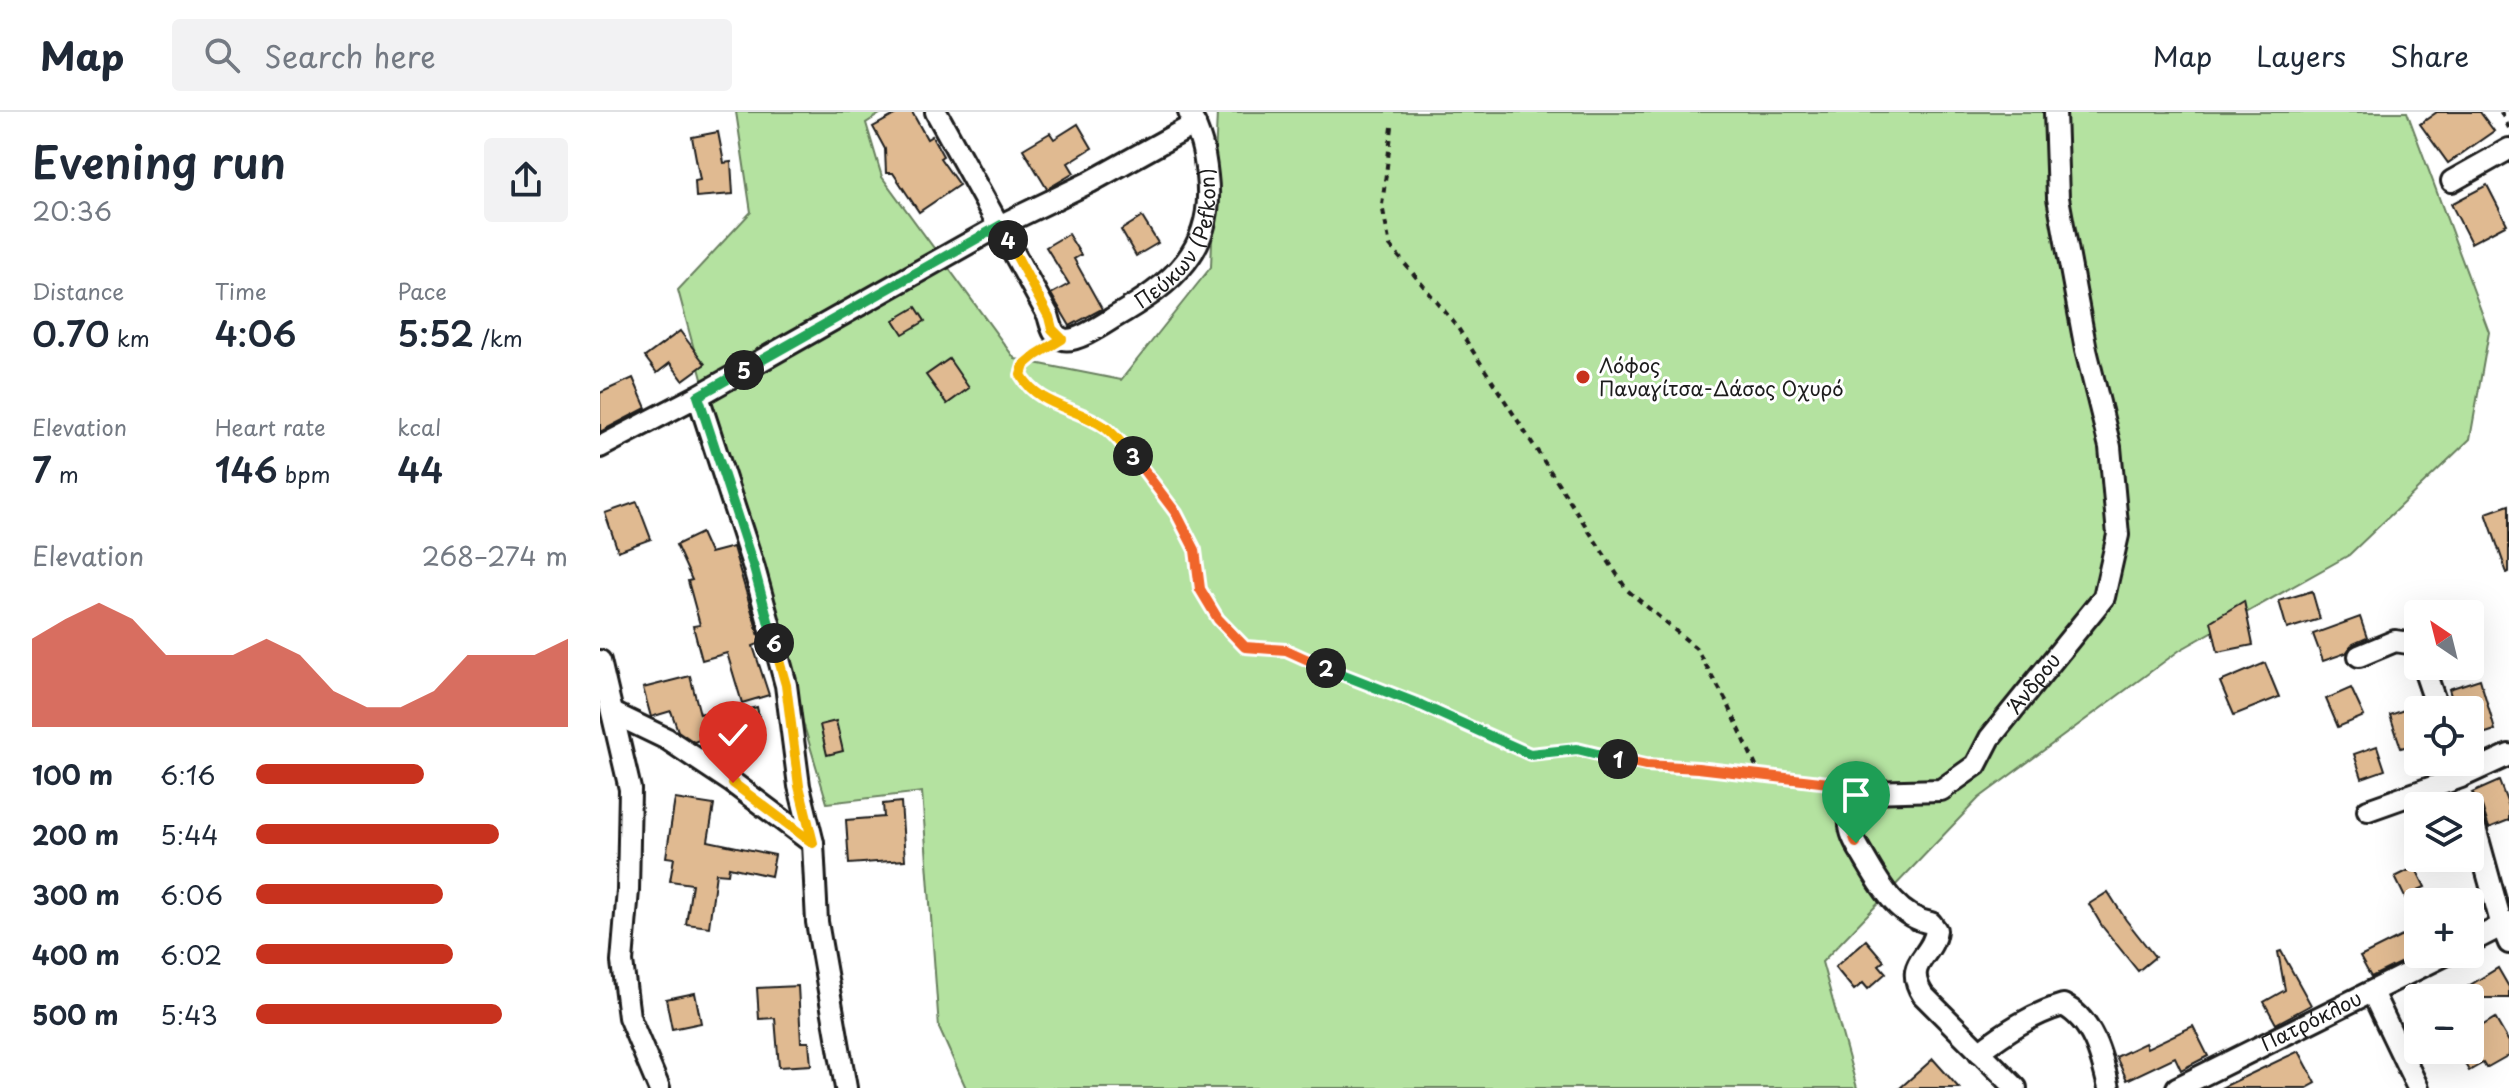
<!DOCTYPE html>
<html lang="en">
<head>
<meta charset="utf-8">
<style>
  body { margin:0; font-family:"Playpen Sans",sans-serif; background:#f2f2f3; color:#1f2937; height:100vh; display:flex; flex-direction:column; font-size:30px; white-space:nowrap }
  * { box-sizing:border-box; margin:0 }
  p { font-size:26px; color:#747a83 }
  .icon { flex:none; width:44px; height:44px; fill:none; stroke:currentColor; stroke-width:2; stroke-linecap:round; stroke-linejoin:round }
  .map { position:relative; flex:1; overflow:hidden }
  .details { display:flex; flex-direction:column; background:#fff; width:600px }
  .details>* { flex:none }
  .needle { width:52px; rotate:325deg }
  .controls { position:absolute; left:1804px; top:488px; display:grid; gap:16px }
  .controls a { display:grid; place-items:center; width:80px; height:80px; border-radius:8px; background:#fff; box-shadow:0 8px 32px #0002; font-size:40px }
  .pin { position:absolute; display:grid; place-items:center; width:68px; height:68px; color:#fff; margin:-82px -34px; border-radius:50% 50% 50% 0; rotate:-45deg; box-shadow:0 0 8px #0007 }
  .pin .icon { rotate:45deg }
  .km { position:absolute; width:40px; height:40px; margin:-20px; border-radius:50%; background:#222; color:#fff; font-size:22px; line-height:40px; text-align:center }
  .round { display:grid; place-items:center; flex:none; width:84px; height:84px; border-radius:8px; background:#f2f2f3 }
  .headline { display:flex; align-items:center; justify-content:space-between; height:136px; padding:0 32px }
  h1 { font-size:44px; font-weight:600; line-height:60px }
  .metrics { display:grid; grid-template-columns:repeat(3,1fr); gap:12px; height:136px; padding:8px 32px }
  .metrics div { display:grid; align-content:center }
  .metrics b { font-size:34px; font-weight:600 }
  .metrics small { font-size:22px; font-weight:400 }
  .metrics p { font-size:22px }
  .chart { height:224px; padding:16px 32px }
  .chart p { display:flex; justify-content:space-between }
  .chart svg { width:100%; height:144px; margin-top:8px; fill:#c8321e; opacity:.7 }
  ul { padding:0 32px; list-style:none; font-size:26px }
  li { display:grid; grid-template-columns:128px 96px 1fr; align-items:center; height:60px }
  li i { height:20px; border-radius:10px; background:#c8321e }
  header { display:flex; align-items:center; gap:48px; box-sizing:border-box; height:112px; padding:0 40px; background:#fff; border-bottom:2px solid #e0e1e3 }
  header strong { font-size:38px }
  nav { display:flex; gap:44px; margin-inline-start:auto; font-size:28px }
  .search { width:560px; height:72px; background:#f2f2f3; display:flex; align-items:center; gap:20px; box-sizing:border-box; padding:0 28px; border-radius:8px; color:#747a83; font-size:30px }
  main { display:flex; flex:1; min-height:0 }
  .map>svg:first-child { display:block }
  .green { fill:#b4e2a0; stroke:#687f5e; stroke-width:2 }
  .building { fill:#e0ba91; stroke:#1c1c1c; stroke-width:2 }
  .lines { fill:none; stroke-linecap:round; stroke-linejoin:round }
  .street-casing { stroke:#1c1c1c; stroke-width:26 }
  .path { stroke:#1c1c1c; stroke-width:4; stroke-dasharray:6 6; stroke-linecap:butt }
  .street { stroke:#fff; stroke-width:20 }
  .split-1-casing { stroke:#fff; stroke-width:16 }
  .split-2-casing { stroke:#fff; stroke-width:16 }
  .split-3-casing { stroke:#fff; stroke-width:16 }
  .split-4-casing { stroke:#fff; stroke-width:16 }
  .split-5-casing { stroke:#fff; stroke-width:16 }
  .split-6-casing { stroke:#fff; stroke-width:16 }
  .split-7-casing { stroke:#fff; stroke-width:16 }
  .split-1 { stroke:#f0652b; stroke-width:10 }
  .split-2 { stroke:#22a559; stroke-width:10 }
  .split-3 { stroke:#f0652b; stroke-width:10 }
  .split-4 { stroke:#f5b400; stroke-width:10 }
  .split-5 { stroke:#22a559; stroke-width:10 }
  .split-6 { stroke:#22a559; stroke-width:10 }
  .split-7 { stroke:#f5b400; stroke-width:10 }
  .poi-dot { fill:#c8321e; stroke:#fff; stroke-width:3 }
  .labels { text-anchor:middle; stroke-width:6; stroke-linejoin:round; paint-order:stroke }
  .street-label { font-size:20px; fill:#1c1c1c; stroke:#fff }
  .poi-label { font-size:20px; fill:#1c1c1c; stroke:#fff; text-anchor:start }
</style>
</head>
<body>
<header>
<strong>Map</strong>
<div class="search"><svg class="icon" aria-label="search" viewBox="0 0 24 24"><circle cx="10" cy="10" r="6"/><path d="M15 15l6 6"/></svg>Search here</div>
<nav><a>Map</a><a>Layers</a><a>Share</a></nav>
</header>
<main>
<section class="details">
<div class="headline"><div><h1>Evening run</h1><p>20:36</p></div><a class="round"><svg class="icon" aria-label="share" viewBox="0 0 24 24"><path d="M12 15V3M7 8l5-5 5 5M5 13v7h14v-7"/></svg></a></div>
<div class="metrics">
<div><p>Distance</p><b>0.70<small> km</small></b></div>
<div><p>Time</p><b>4:06</b></div>
<div><p>Pace</p><b>5:52<small> /km</small></b></div>
</div>
<div class="metrics">
<div><p>Elevation</p><b>7<small> m</small></b></div>
<div><p>Heart rate</p><b>146<small> bpm</small></b></div>
<div><p>kcal</p><b>44</b></div>
</div>
<div class="chart"><p><span>Elevation</span>268–274 m</p>
<svg viewBox="0 0 160 44" preserveAspectRatio="none"><path d="M0 44V17L10 11L20 6L30 11L40 22L50 22L60 22L70 17L80 22L90 33L100 38L110 38L120 33L130 22L140 22L150 22L160 17V44z"/></svg>
</div>
<ul>
<li><b>100 m</b>6:16<i style="width:54%"></i></li>
<li><b>200 m</b>5:44<i style="width:78%"></i></li>
<li><b>300 m</b>6:06<i style="width:60%"></i></li>
<li><b>400 m</b>6:02<i style="width:63%"></i></li>
<li><b>500 m</b>5:43<i style="width:79%"></i></li>
</ul>
</section>
<div class="map">
<svg width="1909" height="976" viewBox="0 0 1909 976">
  <rect width="100%" height="100%" fill="#fff"/>
  <filter id="ink" filterUnits="userSpaceOnUse"><feTurbulence type="fractalNoise" baseFrequency=".0125" numOctaves="2"/><feDisplacementMap in="SourceGraphic" scale="16" xChannelSelector="R" yChannelSelector="G"/><feConvolveMatrix kernelMatrix="1 2 1 2 8 2 1 2 1" color-interpolation-filters="sRGB"/></filter>
  <g filter="url(#ink)">
    <polygon class="green" points="136,0 283,0 266,11 282,65 415,247 521,268 611,155 617,0 1807,0 1889,220 1870,327 1749,443 1580,538 1379,686 1222,850 1257,976 366,976 339,916 322,680 227,691 112,304 78,178 151,100"/>
    <g class="building">
      <polygon points="300,0 312,0 327,27 332,24 343,44 340,46 359,73 319,100 293,61 286,61 285,37 273,15"/>
      <polygon points="1837,0 1880,0 1894,19 1848,51 1820,12"/>
      <polygon points="478,12 492,36 468,51 474,61 447,77 423,37 450,21 454,27"/>
      <polygon points="118,20 124,51 131,50 133,82 96,85 95,69 100,68 92,25"/>
      <polygon points="1887,73 1907,112 1871,131 1851,92"/>
      <polygon points="542,105 558,131 536,144 521,118"/>
      <polygon points="468,122 481,143 474,147 502,197 470,214 451,182 469,172 446,135"/>
      <polygon points="316,195 325,209 303,222 294,208"/>
      <polygon points="80,219 105,252 83,268 70,251 57,261 45,245"/>
      <polygon points="349,247 369,276 347,292 326,263"/>
      <polygon points="33,266 46,296 0,320 0,281"/>
      <polygon points="37,390 51,427 18,439 5,401"/>
      <polygon points="1909,393 1909,460 1907,461 1886,401"/>
      <polygon points="101,421 110,441 133,435 161,531 153,534 169,583 142,591 127,541 102,548 93,514 100,513 88,469 92,468 76,433"/>
      <polygon points="1712,479 1720,507 1687,517 1679,489"/>
      <polygon points="1644,489 1653,533 1618,540 1611,509"/>
      <polygon points="1760,505 1767,526 1753,532 1746,541 1723,549 1713,522"/>
      <polygon points="1665,551 1679,585 1634,603 1620,570"/>
      <polygon points="90,564 100,602 103,601 106,608 157,595 164,627 122,637 118,621 94,630 78,619 71,599 51,605 43,576"/>
      <polygon points="1880,567 1895,618 1870,626 1870,598 1855,598 1849,577"/>
      <polygon points="1751,576 1764,604 1738,615 1726,587"/>
      <polygon points="1818,593 1818,631 1801,636 1790,603"/>
      <polygon points="236,609 243,639 227,643 220,613"/>
      <polygon points="1777,634 1785,658 1762,666 1754,642"/>
      <polygon points="1899,669 1909,695 1909,708 1889,716 1882,694 1872,681"/>
      <polygon points="75,687 114,693 108,729 175,743 171,764 129,755 128,762 116,761 109,815 86,812 92,772 70,769 74,746 66,745"/>
      <polygon points="301,690 305,748 249,752 246,708 284,705 283,692"/>
      <polygon points="1815,755 1825,775 1818,778 1818,812 1795,765"/>
      <polygon points="1508,780 1526,808 1555,845 1538,859 1502,814 1489,792"/>
      <polygon points="1818,816 1818,836 1804,841 1808,847 1771,865 1760,845"/>
      <polygon points="1266,828 1284,849 1279,853 1286,861 1268,877 1263,871 1254,878 1235,855"/>
      <polygon points="1681,839 1711,893 1676,912 1664,890 1685,878 1678,840"/>
      <polygon points="1898,856 1909,875 1909,886 1849,886"/>
      <polygon points="198,874 201,930 209,930 211,953 179,955 175,906 159,907 157,876"/>
      <polygon points="95,881 101,911 72,917 66,887"/>
      <polygon points="1895,906 1909,930 1909,943 1886,956 1883,951 1869,959 1857,938 1870,938 1870,921"/>
      <polygon points="1593,914 1608,944 1581,958 1575,945 1527,968 1516,945 1545,931 1547,936"/>
      <polygon points="1699,939 1716,971 1707,976 1621,976"/>
      <polygon points="1333,947 1359,976 1300,976"/>
    </g>
    <g class="lines">
      <g class="street-casing">
        <g id="street">
          <path id="s1" d="M336,0L448,203C451,212 452,224 463,227C475,231 502,213 513,206C572,172 616,138 607,64C604,36 601,26 589,0"/>
          <polyline points="1852,69 1909,37"/>
          <polyline points="98,284 154,456 186,573 199,674 213,731 217,810 246,976"/>
          <polyline points="0,335 98,284 401,113 490,70 595,12"/>
          <polyline points="1759,544 1795,529 1815,532 1818,540"/>
          <polyline points="0,549 30,677 28,778 22,850 29,905 59,976"/>
          <polyline points="1823,554 1838,598"/>
          <polyline points="13,601 67,627 133,671 213,731"/>
          <polyline points="1768,698 1861,665 1909,643"/>
          <polyline points="1870,698 1902,814 1909,831"/>
          <polyline points="1870,830 1909,810"/>
          <polyline points="1772,880 1818,976"/>
          <path d="M1379,940C1405,920 1432,902 1463,893C1493,908 1502,945 1509,976"/>
          <path id="s2" d="M1416,976L1323,883C1302,850 1333,846 1336,818L1331,811C1297,805 1281,774 1265,747C1258,735 1248,721 1250,706C1252,695 1261,688 1268,680L1341,678L1376,653L1390,626L1504,485L1518,423L1510,335L1486,238L1458,86L1455,0"/>
          <path id="s3" d="M1577,976L1847,842"/>
        </g>
      </g>
      <g class="path">
        <polyline points="1901,0 1909,16"/>
        <polyline points="792,15 782,93 790,134 856,213 1027,478 1096,536 1128,592 1159,661"/>
        <polyline points="446,237 424,253 421,263 428,274 447,288 505,316 541,351 576,401 595,438 600,477 618,507 645,535 686,538 754,569 821,593 930,642 977,637 1046,653 1098,656 1238,672 1245,677"/>
      </g>
      <use href="#street" class="street"/>
    </g>
  </g>
  <g class="lines" filter="url(#ink)">
    <g class="split-1-casing">
      <path id="split-1" d="M1018,647L1046,653L1098,656L1238,672L1247,678L1268,680C1251,699 1246,705 1256,731"/>
    </g>
    <g class="split-2-casing">
      <polyline id="split-2" points="726,556 821,593 930,642 977,637 1018,647"/>
    </g>
    <g class="split-3-casing">
      <polyline id="split-3" points="533,344 576,401 595,438 600,477 618,507 645,535 686,538 726,556"/>
    </g>
    <g class="split-4-casing">
      <path id="split-4" d="M408,128L449,205L452,217L462,227L436,243L424,253L421,263C439,295 478,295 506,316C516,324 524,335 533,344"/>
    </g>
    <g class="split-5-casing">
      <polyline id="split-5" points="144,258 401,113 408,128"/>
    </g>
    <g class="split-6-casing">
      <polyline id="split-6" points="144,258 98,284 154,456 174,531"/>
    </g>
    <g class="split-7-casing">
      <polyline id="split-7" points="133,671 213,731 199,674 186,573 174,531"/>
    </g>
    <use href="#split-1" class="split-1"/>
    <use href="#split-2" class="split-2"/>
    <use href="#split-3" class="split-3"/>
    <use href="#split-4" class="split-4"/>
    <use href="#split-5" class="split-5"/>
    <use href="#split-6" class="split-6"/>
    <use href="#split-7" class="split-7"/>
  </g>
  <circle class="poi-dot" cx="983" cy="265" r="8"/>
  <g class="labels">
    <g class="street-label">
      <text dy="7" stroke="none"><textPath href="#s1" startOffset="426">Πεύκων (Pefkon)</textPath></text>
      <text dy="7" stroke="none"><textPath href="#s2" startOffset="600">Άνδρου</textPath></text>
      <text dy="7" stroke="none"><textPath href="#s3" startOffset="150">Πατρόκλου</textPath></text>
    </g>
    <g class="poi-label">
      <text x="999" y="261">Λόφος<tspan x="999" dy="23">Παναγίτσα-Δάσος Οχυρό</tspan></text>
    </g>
  </g>
</svg>
<div class="controls">
<a><svg class="needle" viewBox="-14 -14 28 28"><path d="M0-13l5 13h-10z" fill="#e53935"/><path d="M0 13l5-13h-10z" fill="#747a83"/></svg></a>
<a><svg class="icon" aria-label="locate" viewBox="0 0 24 24"><circle cx="12" cy="12" r="6"/><path d="M12 2v4M12 18v4M2 12h4M18 12h4"/></svg></a>
<a><svg class="icon" aria-label="layers" viewBox="0 0 24 24"><path d="M12 4l9 5-9 5-9-5zM3 14l9 5 9-5"/></svg></a>
<a>+</a>
<a>−</a>
</div>
<div class="pin" style="left:1256px;top:731px;background:#1e9e55"><svg class="icon" aria-label="arrive" viewBox="0 0 24 24"><path d="M6 21V4h12l-3 4 3 4H6"/></svg></div>
<div class="pin" style="left:133px;top:671px;background:#d93025"><svg class="icon" aria-label="check" viewBox="0 0 24 24"><path d="M5 12l5 5 9-10"/></svg></div>
<b class="km" style="left:1018px;top:647px">1</b>
<b class="km" style="left:726px;top:556px">2</b>
<b class="km" style="left:533px;top:344px">3</b>
<b class="km" style="left:408px;top:128px">4</b>
<b class="km" style="left:144px;top:258px">5</b>
<b class="km" style="left:174px;top:531px">6</b>
</div>
</main>
</body>
</html>
